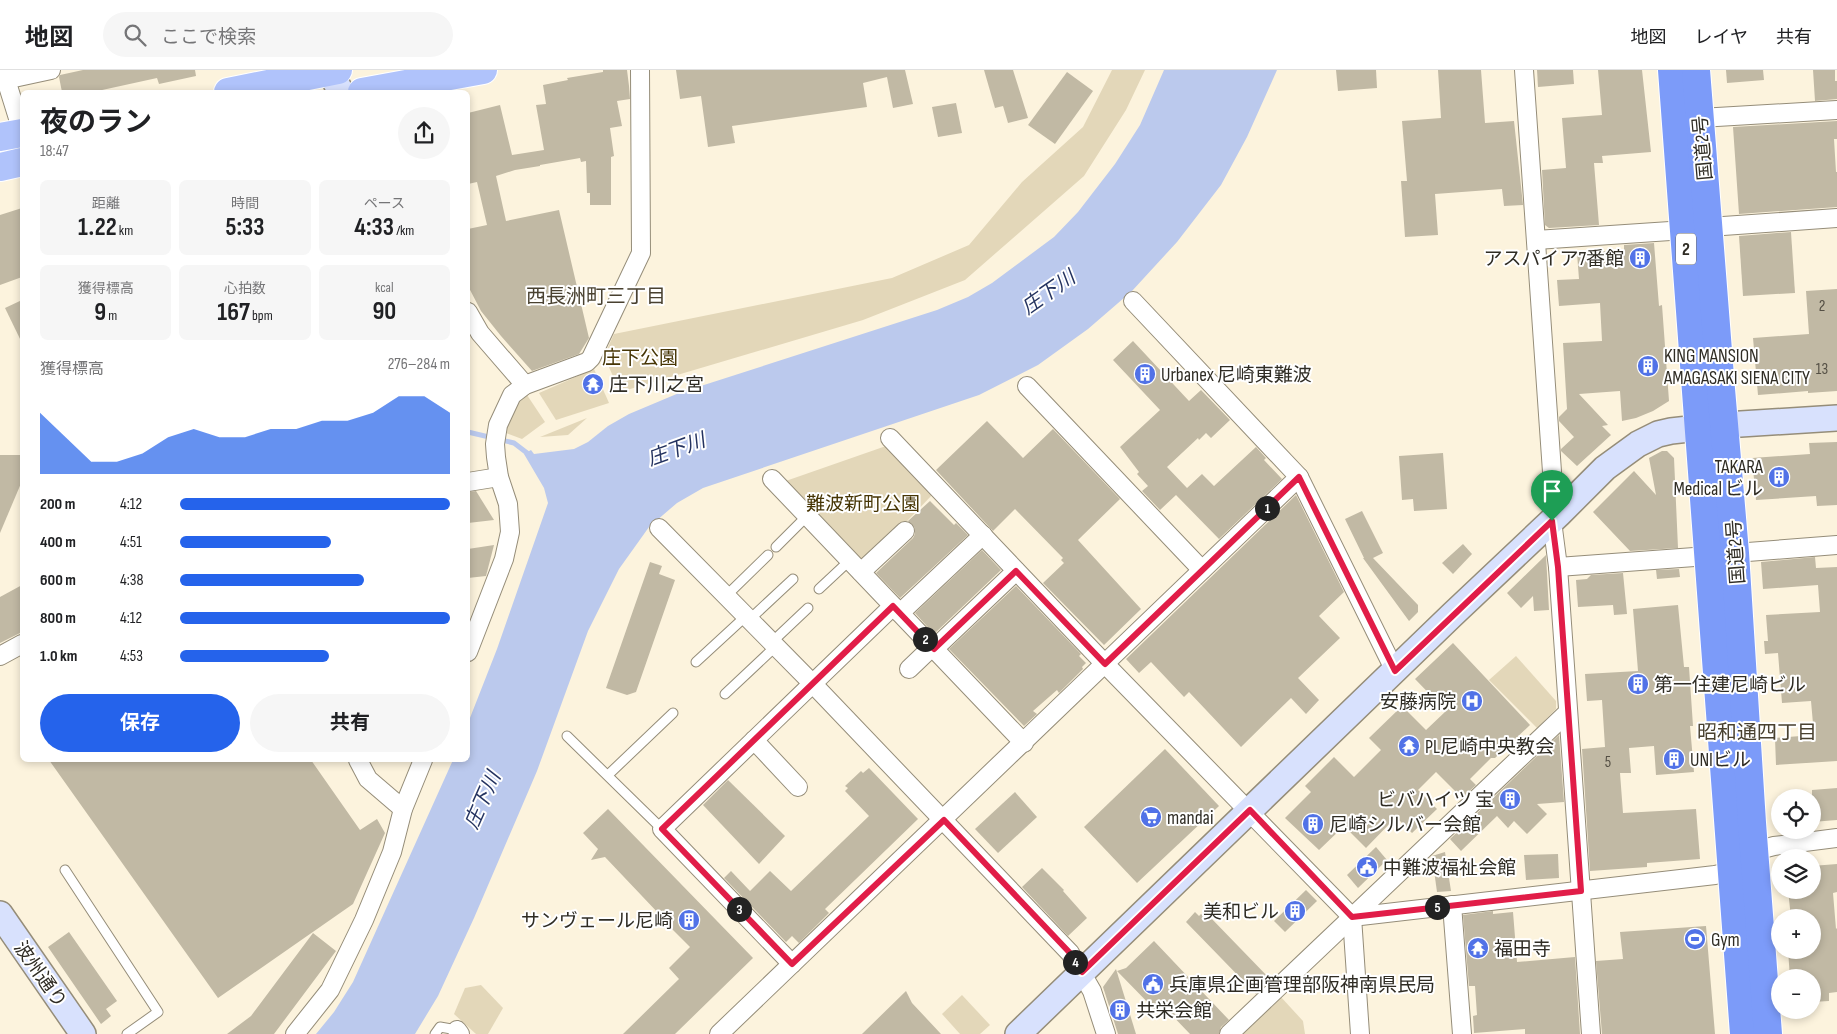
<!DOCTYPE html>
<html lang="ja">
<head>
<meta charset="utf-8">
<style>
  body { margin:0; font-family:"Sofia Sans Condensed","Noto Sans JP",sans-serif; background:#f6f6f6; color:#202124; height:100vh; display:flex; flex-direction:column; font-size:19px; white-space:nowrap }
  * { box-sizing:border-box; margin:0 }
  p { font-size:16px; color:#757577 }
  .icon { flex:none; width:28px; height:28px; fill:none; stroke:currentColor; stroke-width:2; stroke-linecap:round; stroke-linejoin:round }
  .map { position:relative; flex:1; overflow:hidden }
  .sheet { position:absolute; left:20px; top:20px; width:450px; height:672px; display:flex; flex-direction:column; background:#fff; border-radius:8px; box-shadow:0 2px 8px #0003 }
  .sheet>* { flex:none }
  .tools { position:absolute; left:1771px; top:719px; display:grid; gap:10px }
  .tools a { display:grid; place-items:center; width:50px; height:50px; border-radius:50%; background:#fff; box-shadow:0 2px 8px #0003; font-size:25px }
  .pin { position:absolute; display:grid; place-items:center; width:42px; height:42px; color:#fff; margin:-51px -21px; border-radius:50% 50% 50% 0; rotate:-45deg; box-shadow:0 0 5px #0007 }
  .pin .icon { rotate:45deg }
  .km { position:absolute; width:25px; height:25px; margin:-12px; border-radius:50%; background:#222; color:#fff; font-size:14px; line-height:25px; text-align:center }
  .round { display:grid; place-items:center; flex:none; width:52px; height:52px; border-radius:26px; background:#f6f6f6 }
  .headline { display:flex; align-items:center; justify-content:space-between; height:85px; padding:0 20px }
  h1 { font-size:28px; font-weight:700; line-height:38px }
  .stats { display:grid; grid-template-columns:repeat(3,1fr); gap:8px; height:85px; padding:5px 20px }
  .stats div { display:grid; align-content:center; border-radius:8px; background:#f6f6f6; text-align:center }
  .stats b { font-size:25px; font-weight:700 }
  .stats small { font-size:14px; font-weight:400 }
  .stats p { font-size:14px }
  .chart { height:140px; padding:10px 20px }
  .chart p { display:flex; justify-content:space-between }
  .chart svg { width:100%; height:90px; margin-top:5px; fill:#2563eb; opacity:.7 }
  .action { display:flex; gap:10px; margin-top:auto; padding:10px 20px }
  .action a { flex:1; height:58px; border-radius:30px; background:#2563eb; color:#fff; font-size:20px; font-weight:700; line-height:58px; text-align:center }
  .action a+a { background:#f6f6f6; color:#202124 }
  ul { padding:0 20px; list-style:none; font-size:16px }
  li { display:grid; grid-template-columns:80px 60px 1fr; align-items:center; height:38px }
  li i { height:12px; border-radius:6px; background:#2563eb }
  header { display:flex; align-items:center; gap:30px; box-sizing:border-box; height:70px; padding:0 25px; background:#fff; border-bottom:1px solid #e0e0e0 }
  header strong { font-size:24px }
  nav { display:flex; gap:28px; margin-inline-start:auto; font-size:18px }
  .search { width:350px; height:45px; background:#f6f6f6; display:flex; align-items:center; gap:12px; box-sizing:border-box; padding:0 18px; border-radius:28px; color:#757577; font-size:19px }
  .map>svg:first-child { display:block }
  .green { fill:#e3d7b9 }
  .water { fill:#bbc9ed }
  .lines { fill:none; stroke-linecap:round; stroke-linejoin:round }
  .stream { stroke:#bbc9ed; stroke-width:5 }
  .building { fill:#c1b9a4 }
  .lane-casing { stroke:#958d79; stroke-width:11 }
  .street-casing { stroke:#958d79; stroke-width:20 }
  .secondary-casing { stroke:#958d79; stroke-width:28 }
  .primary-casing { stroke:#fff; stroke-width:30 }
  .highway-casing { stroke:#fff; stroke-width:30 }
  .lane { stroke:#fff; stroke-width:9 }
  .street { stroke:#fff; stroke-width:18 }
  .secondary { stroke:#d8e1fd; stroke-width:25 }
  .primary { stroke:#b0c3fb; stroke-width:28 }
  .highway { stroke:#7c9bf9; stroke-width:28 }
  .route-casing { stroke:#fff; stroke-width:10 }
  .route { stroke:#e11d48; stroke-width:6 }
  .labels { text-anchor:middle; stroke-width:4; stroke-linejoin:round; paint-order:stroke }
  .number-label { font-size:16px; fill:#544f44 }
  .shield { fill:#fff; stroke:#6d6b66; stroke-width:1 }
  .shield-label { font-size:18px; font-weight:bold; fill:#2f2c24 }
  .street-label { font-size:19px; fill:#2f2c24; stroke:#fff }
  .poi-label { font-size:19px; fill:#2f2c24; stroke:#fff; text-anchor:start }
  .park-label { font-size:19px; fill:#463504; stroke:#fff }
  .water-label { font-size:20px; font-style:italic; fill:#243360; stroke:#fff }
  .neighbourhood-label { font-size:20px; fill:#494130; stroke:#fff }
</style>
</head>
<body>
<header>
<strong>地図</strong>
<div class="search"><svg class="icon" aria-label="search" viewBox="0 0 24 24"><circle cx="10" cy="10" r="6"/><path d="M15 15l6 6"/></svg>ここで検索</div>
<nav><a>地図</a><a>レイヤ</a><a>共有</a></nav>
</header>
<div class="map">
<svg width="1837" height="964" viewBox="0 0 1837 964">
  <rect width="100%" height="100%" fill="#fcf3dd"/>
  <g class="green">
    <polygon points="1112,0 1145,0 1126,40 1084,106 965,210 863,250 620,322 604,286 614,264 892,208 969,175 1022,112 1083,57"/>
    <polygon points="594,299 609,333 556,350 539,323"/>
    <polygon points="527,325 545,352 522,369 506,363 511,340"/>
    <polygon points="587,348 568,365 540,367"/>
    <polygon points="886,376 933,424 863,497 780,413"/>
    <polygon points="1516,586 1556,631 1556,639 1537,658 1489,610"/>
    <polygon points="481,915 503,938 488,964 476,964 454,944 465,918"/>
    <polygon points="962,925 990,955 980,964 960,964 942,944"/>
    <polygon points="1280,926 1303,951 1305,964 1241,964"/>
  </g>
  <polygon class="water" points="1164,0 1277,0 1247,67 1221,115 1177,172 1132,221 1088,259 1038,295 979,325 703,418 677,433 649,457 619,499 588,561 537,701 474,848 438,926 415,964 316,964 334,942 353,912 453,690 468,690 468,653 497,579 548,433 544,418 524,384 531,380 534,384 574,379 588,372 608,356 629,344 679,323 937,240 968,227 992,213 1054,167 1078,142 1115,94 1140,55"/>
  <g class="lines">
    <polyline class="stream" points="468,362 514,373 531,386"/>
  </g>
  <g class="building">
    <polygon points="83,0 195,0 196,6 159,14 157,8 93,22 62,22 59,7 60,5"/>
    <polygon points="603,0 627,0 629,16 630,29 617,31 622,56 610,58 614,86 611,87 611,135 590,135 590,123 587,123 586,91 581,92 580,88 540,95 540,96 515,100 496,106 506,151 559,140 589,268 579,284 532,301 501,266 481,241 468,216 468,159 487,155 477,112 468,114 468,43 500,35 512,85 544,80 536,35 546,34 543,15 568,10 567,8 603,2"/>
    <polygon points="676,0 905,0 913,34 893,38 887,7 863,13 867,37 732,56 735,73 708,77 701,26 680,29"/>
    <polygon points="984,0 1013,0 1028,48 1008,53 1003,36 995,38"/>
    <polygon points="1336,0 1376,0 1377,18 1338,21"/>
    <polygon points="1438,0 1481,0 1485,53 1514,51 1523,135 1504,136 1502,119 1435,124 1438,165 1405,167 1401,111 1407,111 1402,51 1441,48"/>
    <polygon points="1537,0 1573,0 1574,14 1538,17"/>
    <polygon points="1598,0 1642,0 1651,82 1602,86 1603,93 1594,93 1599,155 1549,158 1545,155 1542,100 1566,98 1562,48 1602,45"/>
    <polygon points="1726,0 1763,0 1764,10 1727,13"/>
    <polygon points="1813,0 1835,0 1835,11 1837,11 1837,29 1815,31"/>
    <polygon points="1067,2 1093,21 1055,74 1028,55"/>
    <polygon points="956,33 962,63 938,67 932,37"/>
    <polygon points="1837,51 1837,69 1834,69 1836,102 1837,102 1837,137 1739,144 1733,57"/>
    <polygon points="22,138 22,207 0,215 0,145"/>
    <polygon points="1791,162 1795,223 1743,226 1739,166"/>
    <polygon points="1654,173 1659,236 1662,235 1669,331 1653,341 1636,348 1622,351 1620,321 1579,324 1608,355 1602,356 1611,365 1577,396 1561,381 1561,379 1574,367 1559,351 1559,347 1567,339 1563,273 1602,271 1600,233 1559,236 1557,210 1579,209 1577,183 1624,180 1624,175"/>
    <polygon points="1837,219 1837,321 1808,323 1808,321 1758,325 1753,268 1809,264 1806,221"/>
    <polygon points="22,230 22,273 5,238"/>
    <polygon points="1133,271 1189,331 1201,320 1230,350 1211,368 1206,363 1199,370 1198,368 1167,397 1187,418 1202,404 1214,416 1256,377 1266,388 1264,390 1282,409 1219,469 1176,425 1160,440 1142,421 1148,416 1137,404 1139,402 1120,377 1160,340 1113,290"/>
    <polygon points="987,351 1023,388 1053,359 1120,429 1078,470 1141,539 1104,575 1043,513 1064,493 1061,490 1063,488 1015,439 993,461 936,400"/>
    <polygon points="1837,372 1837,435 1817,436 1816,426 1756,430 1752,388 1810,384 1809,373"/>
    <polygon points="1662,381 1667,381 1674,388 1678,478 1630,481 1593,442 1634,401 1656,425 1649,388"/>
    <polygon points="1443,383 1447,439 1414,441 1413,429 1402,430 1399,386"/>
    <polygon points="0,385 22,385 22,411 0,463"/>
    <polygon points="476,421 494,450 468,453 468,422"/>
    <polygon points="1296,425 1344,522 1319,546 1340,568 1298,608 1319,630 1306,644 1291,628 1241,677 1189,622 1184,627 1151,592 1139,603 1126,589"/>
    <polygon points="930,431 954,455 956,453 968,465 900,528 876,503 913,468 915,464 915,458 908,451"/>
    <polygon points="1362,441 1383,483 1373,488 1418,535 1418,542 1409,551 1363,488 1364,488 1345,449"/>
    <polygon points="1463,474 1472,484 1453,504 1442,493"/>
    <polygon points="494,475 486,506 468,508 468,479"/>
    <polygon points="982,480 1001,500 934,564 915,543"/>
    <polygon points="1546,485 1549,540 1534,541 1533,526 1521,538 1507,523"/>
    <polygon points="1815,487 1816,498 1837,497 1837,691 1776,695 1775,668 1814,665 1811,631 1782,633 1778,583 1765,584 1764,571 1768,571 1766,545 1820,542 1818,515 1763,519 1761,492"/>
    <polygon points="650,492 662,496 659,504 675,510 636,622 627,625 606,618"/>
    <polygon points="1679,499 1680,507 1657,509 1656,500"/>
    <polygon points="1623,503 1627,544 1614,545 1613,535 1578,537 1576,510 1587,509 1591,505"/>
    <polygon points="22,515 22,562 0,573 0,527"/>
    <polygon points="1016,516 1081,584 1079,586 1086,593 1082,597 1083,599 1059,623 1057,620 1033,641 1037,644 1024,656 949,579"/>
    <polygon points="1678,535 1684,597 1689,597 1693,656 1690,656 1694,702 1656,705 1654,676 1629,678 1631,703 1620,703 1623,743 1696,739 1700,789 1647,793 1647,797 1590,801 1582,679 1605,677 1602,630 1587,631 1585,604 1638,601 1633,539"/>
    <polygon points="1453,573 1530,655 1495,688 1491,688 1470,709 1476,715 1462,728 1436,702 1418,720 1437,739 1412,763 1396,747 1366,778 1344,756 1319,780 1285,748 1311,722 1305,716 1334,687 1354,707 1381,680 1369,668 1402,636 1426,660 1446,641 1415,609"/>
    <polygon points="1559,665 1564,732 1537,734 1547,744 1527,764 1514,751 1508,758 1497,746 1461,781 1450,769"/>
    <polygon points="1165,679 1219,736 1137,813 1084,757"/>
    <polygon points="49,690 311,690 360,760 377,749 385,763 353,834 218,928"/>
    <polygon points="869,698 918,749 825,839 829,843 799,873 792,866 786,872 724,808 731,801 750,821 770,801 791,821 869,746 845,721 848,718 845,716 861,701 863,703"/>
    <polygon points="728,710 785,766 759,794 703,735"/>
    <polygon points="1837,718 1837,750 1812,752 1812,720"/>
    <polygon points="1015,722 1037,747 998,783 975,759"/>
    <polygon points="608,739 753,888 675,964 623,964 679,909 669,898 690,877 671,858 659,857 660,845 605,787 591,790 598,779 583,763"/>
    <polygon points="1376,777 1387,790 1358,818 1347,805"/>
    <polygon points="1445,782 1451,821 1437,822 1432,786"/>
    <polygon points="1558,784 1559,808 1526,810 1524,785"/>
    <polygon points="1837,794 1837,822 1833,823 1836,859 1837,858 1837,922 1829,923 1829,931 1812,932 1812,908 1790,908 1788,880 1812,880 1812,848 1791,848 1788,820 1812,820 1812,796"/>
    <polygon points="1042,798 1064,820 1063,821 1087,848 1068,866 1022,817"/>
    <polygon points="1306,820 1317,831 1285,862 1274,851"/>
    <polygon points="1493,841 1493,844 1513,842 1517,892 1575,887 1580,964 1525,964 1525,959 1474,963 1473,946 1477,945 1475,916 1469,916 1463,845"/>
    <polygon points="1195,842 1199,846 1201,844 1206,848 1209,846 1271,910 1256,924 1186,852"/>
    <polygon points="1706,856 1715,964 1602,964 1596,891 1623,889 1620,862"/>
    <polygon points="69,862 117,931 106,939 111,946 101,954 48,877"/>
    <polygon points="313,863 336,881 274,964 227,964 251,946"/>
    <polygon points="1154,871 1229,950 1221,957 1219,964 1190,964 1166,939 1160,945 1117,901 1126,898"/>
    <polygon points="1116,899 1136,964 1118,964 1103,917"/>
    <polygon points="906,921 912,933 941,964 862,964"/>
  </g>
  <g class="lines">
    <g class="lane-casing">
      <g id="lane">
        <polyline points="776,477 807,446"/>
        <polyline points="819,519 849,491"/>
        <polyline points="726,526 768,485"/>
        <polyline points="749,550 793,509"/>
        <polyline points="771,573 808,538"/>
        <polyline points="696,592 746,546"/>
        <polyline points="725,624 775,577"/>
        <polyline points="567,666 662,759"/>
        <polyline points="608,705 673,643"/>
        <polyline points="65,800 158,942 127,964"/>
        <polyline points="435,964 440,957 457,960"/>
      </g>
    </g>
    <g class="street-casing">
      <g id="street">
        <polyline points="3,0 22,61"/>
        <polyline points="1524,0 1553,416 1559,444"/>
        <polyline points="0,11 51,0"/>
        <polyline points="1700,48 1837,40"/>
        <polyline points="1709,157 1837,148"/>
        <polyline points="1536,170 1685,160"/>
        <polyline points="1133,231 1299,407 1395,601"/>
        <polyline points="468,242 480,263 525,315"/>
        <polyline points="1027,316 1202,500"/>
        <polyline points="890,368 1105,594 1352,847 1715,805 1732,801 1755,781 1774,776 1837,768"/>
        <polyline points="772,409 1024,673"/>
        <polyline points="468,412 499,407"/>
        <polyline points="1552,451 1558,497 1591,964"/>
        <polyline points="659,458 812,613 1070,883 1092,921 1106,964"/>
        <polyline points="1735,483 1837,475"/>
        <polyline points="1558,497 1708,486"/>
        <polyline points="861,502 905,461"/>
        <polyline points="900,543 983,465"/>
        <polyline points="934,579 1016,501"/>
        <polyline points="468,582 504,489 510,462 508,434 499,407 496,387 495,374 498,355 512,325 525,315 587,292 591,288 641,183 640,0"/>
        <polyline points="0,586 22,574"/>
        <polyline points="909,599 932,577"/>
        <polyline points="754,670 798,717"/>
        <polyline points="358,690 368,709 403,739"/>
        <polyline points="1452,835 1462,964"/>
        <polyline points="1352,847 1360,964"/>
        <polyline points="792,894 662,759 893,536"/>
        <polyline points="457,960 460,964"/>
        <polyline points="295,964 330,920 364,850 392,782 403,739 423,690"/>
        <polyline points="719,964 1299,407"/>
        <polyline points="1229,964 1567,643"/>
      </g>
    </g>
    <g class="secondary-casing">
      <g id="secondary">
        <polyline points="329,0 341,22"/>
        <polyline points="0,844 83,964"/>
        <polyline points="1018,964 1452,545 1559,444 1605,398 1638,374 1658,364 1671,361 1725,355 1837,348"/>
      </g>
    </g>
    <g class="primary-casing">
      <g id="primary">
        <polyline points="228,22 338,0"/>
        <polyline points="362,22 483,0"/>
        <polyline points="0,67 22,63"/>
        <polyline points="0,97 22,92"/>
      </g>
    </g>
    <g class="highway-casing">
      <g id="highway">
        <polyline points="1672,0 1744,964"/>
        <polyline points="1696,0 1721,319 1735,483 1752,753 1768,964"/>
      </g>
    </g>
    <use href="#lane" class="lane"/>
    <use href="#street" class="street"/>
    <use href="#secondary" class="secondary"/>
    <use href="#primary" class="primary"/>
    <use href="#highway" class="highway"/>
  </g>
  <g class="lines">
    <g class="route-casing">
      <polygon id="route" points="1299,407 1395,601 1552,451 1558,497 1581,821 1352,847 1250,740 1082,902 1070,883 944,750 792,894 662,759 893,536 934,579 1016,501 1105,594"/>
    </g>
    <use href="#route" class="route"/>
  </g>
  <defs>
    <g id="building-disc" transform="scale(1.125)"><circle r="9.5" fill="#5172e7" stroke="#fff"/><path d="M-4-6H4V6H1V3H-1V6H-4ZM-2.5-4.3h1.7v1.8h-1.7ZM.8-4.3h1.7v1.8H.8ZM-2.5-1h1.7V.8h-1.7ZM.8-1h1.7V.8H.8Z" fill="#fff"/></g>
    <g id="temple-disc" transform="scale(1.125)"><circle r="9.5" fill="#5172e7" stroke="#fff"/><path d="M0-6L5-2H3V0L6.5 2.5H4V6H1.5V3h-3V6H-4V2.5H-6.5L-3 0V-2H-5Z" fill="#fff"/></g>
    <g id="hospital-disc" transform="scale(1.125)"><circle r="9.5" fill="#5172e7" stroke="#fff"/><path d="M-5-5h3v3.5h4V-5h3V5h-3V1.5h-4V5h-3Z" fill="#fff"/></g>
    <g id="supermarket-disc" transform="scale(1.125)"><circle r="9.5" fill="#5172e7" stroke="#fff"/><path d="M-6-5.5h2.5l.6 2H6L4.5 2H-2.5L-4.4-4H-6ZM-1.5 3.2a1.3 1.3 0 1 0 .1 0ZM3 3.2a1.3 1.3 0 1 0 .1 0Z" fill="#fff"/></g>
    <g id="civic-disc" transform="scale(1.125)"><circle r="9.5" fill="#5172e7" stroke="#fff"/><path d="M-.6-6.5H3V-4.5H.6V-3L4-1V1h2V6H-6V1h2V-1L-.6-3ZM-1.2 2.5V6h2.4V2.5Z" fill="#fff"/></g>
    <g id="stadium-disc" transform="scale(1.125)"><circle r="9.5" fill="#5172e7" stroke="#fff"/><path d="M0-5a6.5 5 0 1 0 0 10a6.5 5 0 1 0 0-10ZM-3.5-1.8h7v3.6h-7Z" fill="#fff"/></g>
  </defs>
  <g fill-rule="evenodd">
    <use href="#building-disc" x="1640" y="188"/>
    <use href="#building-disc" x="1648" y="296"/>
    <use href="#building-disc" x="1145" y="304"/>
    <use href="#temple-disc" x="593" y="314"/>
    <use href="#building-disc" x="1779" y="407"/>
    <use href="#building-disc" x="1638" y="614"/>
    <use href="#hospital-disc" x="1472" y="631"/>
    <use href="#temple-disc" x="1409" y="676"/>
    <use href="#building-disc" x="1674" y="689"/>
    <use href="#building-disc" x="1510" y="729"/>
    <use href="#supermarket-disc" x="1151" y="747"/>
    <use href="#building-disc" x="1313" y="754"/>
    <use href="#civic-disc" x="1367" y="797"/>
    <use href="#building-disc" x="1295" y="841"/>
    <use href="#building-disc" x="689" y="850"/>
    <use href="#stadium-disc" x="1695" y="869"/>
    <use href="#temple-disc" x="1478" y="878"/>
    <use href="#civic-disc" x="1153" y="914"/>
    <use href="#building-disc" x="1120" y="940"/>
  </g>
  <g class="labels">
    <g class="number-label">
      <text x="1822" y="241">2</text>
      <text x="1822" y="304">13</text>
      <text x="1608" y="697">5</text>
    </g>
    <rect class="shield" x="1676" y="163.5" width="20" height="31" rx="4"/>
    <g class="shield-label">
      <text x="1686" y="185">2</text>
    </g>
    <g class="street-label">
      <text transform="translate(1702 78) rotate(-95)" y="7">国道2号</text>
      <text transform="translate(1735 482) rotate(-94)" y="7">国道2号</text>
      <text transform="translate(41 904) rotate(55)" y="7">波州通り</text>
    </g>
    <g class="poi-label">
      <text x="1624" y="195" text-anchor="end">アスパイア7番館</text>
      <text x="1664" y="292">KING MANSION<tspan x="1664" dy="22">AMAGASAKI SIENA CITY</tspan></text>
      <text x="1161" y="311">Urbanex 尼崎東難波</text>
      <text x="609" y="321">庄下川之宮</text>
      <text x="1763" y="403" text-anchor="end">TAKARA<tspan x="1763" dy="22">Medical ビル</tspan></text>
      <text x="1654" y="621">第一住建尼崎ビル</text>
      <text x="1456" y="638" text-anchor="end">安藤病院</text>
      <text x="1425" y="683">PL尼崎中央教会</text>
      <text x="1690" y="696">UNIビル</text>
      <text x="1494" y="736" text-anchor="end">ビバハイツ 宝</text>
      <text x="1167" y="754">mandai</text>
      <text x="1329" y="761">尼崎シルバー会館</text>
      <text x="1383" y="804">中難波福祉会館</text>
      <text x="1279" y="848" text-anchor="end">美和ビル</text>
      <text x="673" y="857" text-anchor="end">サンヴェール尼崎</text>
      <text x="1711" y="876">Gym</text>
      <text x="1494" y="885">福田寺</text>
      <text x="1169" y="921">兵庫県企画管理部阪神南県民局</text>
      <text x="1136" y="947">共栄会館</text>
    </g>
    <g class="park-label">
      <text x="640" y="294">庄下公園</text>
      <text x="863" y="440">難波新町公園</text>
    </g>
    <g class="water-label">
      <text transform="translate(1048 222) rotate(-35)" y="7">庄下川</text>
      <text transform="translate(676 379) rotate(-20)" y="7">庄下川</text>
      <text transform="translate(482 730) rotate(-66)" y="7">庄下川</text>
    </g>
    <g class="neighbourhood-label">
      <text x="596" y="233">西長洲町三丁目</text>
      <text x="1757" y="669">昭和通四丁目</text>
    </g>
  </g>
</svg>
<div class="tools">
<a><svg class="icon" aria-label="locate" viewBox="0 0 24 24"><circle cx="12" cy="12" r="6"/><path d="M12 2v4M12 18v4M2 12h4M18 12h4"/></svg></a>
<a><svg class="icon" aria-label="layers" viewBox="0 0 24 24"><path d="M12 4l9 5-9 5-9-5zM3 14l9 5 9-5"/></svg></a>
<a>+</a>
<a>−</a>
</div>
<div class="pin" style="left:1552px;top:451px;background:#1e9e55"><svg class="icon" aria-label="arrive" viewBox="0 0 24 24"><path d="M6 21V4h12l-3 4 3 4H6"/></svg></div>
<b class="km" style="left:1267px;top:438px">1</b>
<b class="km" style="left:925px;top:569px">2</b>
<b class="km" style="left:739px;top:839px">3</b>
<b class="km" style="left:1075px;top:892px">4</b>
<b class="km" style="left:1437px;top:837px">5</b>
<section class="sheet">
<div class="headline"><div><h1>夜のラン</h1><p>18:47</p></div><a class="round"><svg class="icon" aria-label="share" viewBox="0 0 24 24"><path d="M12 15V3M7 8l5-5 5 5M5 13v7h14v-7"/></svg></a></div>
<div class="stats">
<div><p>距離</p><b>1.22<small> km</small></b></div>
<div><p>時間</p><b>5:33</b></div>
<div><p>ペース</p><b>4:33<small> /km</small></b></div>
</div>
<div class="stats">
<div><p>獲得標高</p><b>9<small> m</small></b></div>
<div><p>心拍数</p><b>167<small> bpm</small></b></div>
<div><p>kcal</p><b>90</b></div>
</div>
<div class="chart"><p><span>獲得標高</span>276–284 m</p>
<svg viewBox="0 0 160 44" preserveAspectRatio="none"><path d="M0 44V14L10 26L20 38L30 38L40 34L50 26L60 22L70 26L80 26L90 22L100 22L110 18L120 18L130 14L140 6L150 6L160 14V44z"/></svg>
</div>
<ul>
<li><b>200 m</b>4:12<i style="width:100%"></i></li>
<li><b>400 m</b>4:51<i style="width:56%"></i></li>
<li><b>600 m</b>4:38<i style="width:68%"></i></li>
<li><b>800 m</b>4:12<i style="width:100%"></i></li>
<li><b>1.0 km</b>4:53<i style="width:55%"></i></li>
</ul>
<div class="action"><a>保存</a><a>共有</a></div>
</section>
</div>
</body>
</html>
